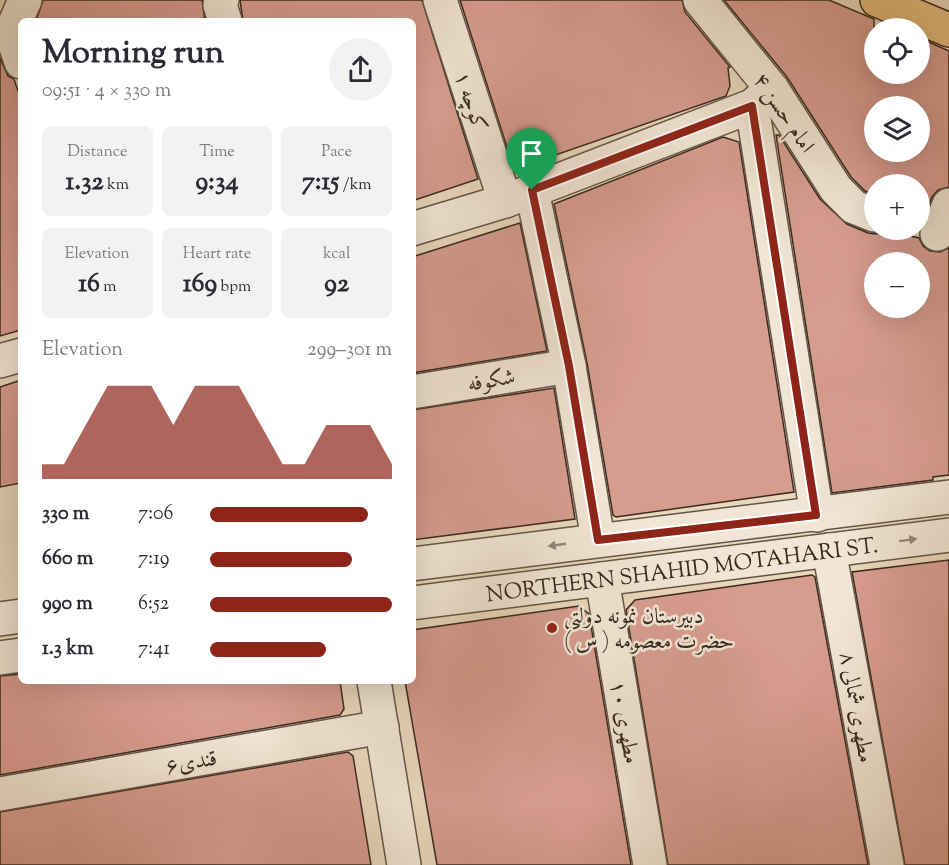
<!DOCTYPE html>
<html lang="en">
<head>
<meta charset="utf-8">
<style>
  body { margin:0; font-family:"Sorts Mill Goudy",Amiri,serif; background:#f2f2f3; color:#2b2b33; height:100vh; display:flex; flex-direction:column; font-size:22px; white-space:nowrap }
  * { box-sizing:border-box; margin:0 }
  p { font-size:20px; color:#7c7c81 }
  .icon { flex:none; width:33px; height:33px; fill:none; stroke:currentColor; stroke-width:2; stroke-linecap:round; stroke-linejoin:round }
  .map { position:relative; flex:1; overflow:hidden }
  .side { position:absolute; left:18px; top:18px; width:398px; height:666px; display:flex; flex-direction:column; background:#fff; border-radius:9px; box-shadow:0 6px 24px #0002 }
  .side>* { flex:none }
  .buttons { position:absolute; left:864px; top:18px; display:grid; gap:12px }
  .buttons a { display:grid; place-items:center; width:66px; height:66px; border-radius:50%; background:#fff; box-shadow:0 6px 24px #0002; font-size:30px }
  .pin { position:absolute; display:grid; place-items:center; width:51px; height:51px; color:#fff; margin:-62px -26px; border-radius:50% 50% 50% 0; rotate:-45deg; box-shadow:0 0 6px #0007 }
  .pin .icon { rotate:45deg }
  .round { display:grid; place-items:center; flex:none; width:63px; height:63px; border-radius:32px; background:#f2f2f3 }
  .head { display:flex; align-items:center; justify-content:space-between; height:102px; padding:0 24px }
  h1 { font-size:33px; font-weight:700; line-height:45px }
  .metrics { display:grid; grid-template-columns:repeat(3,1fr); gap:9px; height:102px; padding:6px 24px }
  .metrics div { display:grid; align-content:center; border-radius:9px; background:#f2f2f3; text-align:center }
  .metrics b { font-size:26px; font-weight:700 }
  .metrics small { font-size:16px; font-weight:400 }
  .metrics p { font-size:16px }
  .chart { height:168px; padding:12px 24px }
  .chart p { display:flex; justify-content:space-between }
  .chart svg { width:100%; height:108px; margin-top:6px; fill:#8f2418; opacity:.7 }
  ul { padding:0 24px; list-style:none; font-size:20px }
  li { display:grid; grid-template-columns:96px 72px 1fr; align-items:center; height:45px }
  li i { height:15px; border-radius:8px; background:#8f2418 }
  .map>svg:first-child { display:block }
  .building { fill:#d79c90; stroke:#382b1e; stroke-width:1.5; fill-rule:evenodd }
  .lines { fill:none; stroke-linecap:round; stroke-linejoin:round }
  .minor-casing { stroke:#645646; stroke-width:36 }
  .major-casing { stroke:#382b1e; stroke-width:36 }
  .minor { stroke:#f1e6d5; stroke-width:33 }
  .major { stroke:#e5bc7f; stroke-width:33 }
  .oneway { fill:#94887a }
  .route-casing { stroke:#fff; stroke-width:12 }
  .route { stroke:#8f2418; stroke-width:8 }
  .poi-dot { fill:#8f2418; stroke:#f1e6d5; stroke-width:2 }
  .labels { text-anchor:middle; stroke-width:5; stroke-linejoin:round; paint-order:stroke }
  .street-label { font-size:22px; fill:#382b1e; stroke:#f1e6d5 }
  .poi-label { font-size:22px; fill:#382b1e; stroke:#f1e6d5; text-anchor:start }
</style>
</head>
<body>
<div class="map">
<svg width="949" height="865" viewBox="0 0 949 865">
  <rect width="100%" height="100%" fill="#ead8be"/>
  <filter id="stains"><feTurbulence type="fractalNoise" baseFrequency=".00333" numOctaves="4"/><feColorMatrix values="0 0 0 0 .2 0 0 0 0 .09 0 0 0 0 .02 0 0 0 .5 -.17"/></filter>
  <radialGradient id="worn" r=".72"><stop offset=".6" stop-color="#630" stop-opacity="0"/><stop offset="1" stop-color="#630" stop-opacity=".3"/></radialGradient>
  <g class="building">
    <polygon points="43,0 202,0 205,21 36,21"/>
    <polygon points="240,0 422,0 478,179 412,201 412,21 243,21"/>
    <polygon points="460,0 682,0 685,12 730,67 728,68 730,86 726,96 518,168 513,166"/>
    <path d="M724,0H829L874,19V74H920V38L949,51V187L938,190L932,197L920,228V184H874V195L865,191L851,177L787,77ZM874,106H920V152H874Z"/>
    <polygon points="0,58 8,76 14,79 21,100 21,330 0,336"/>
    <path d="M776,135H779L820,199L847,224L868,233L876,234L885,230L919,238L923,246L930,251L940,252L949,248V475L933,477V480L832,493ZM874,262H920V308H874Z"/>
    <polygon points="723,137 739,142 794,492 616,517 613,515 587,363 554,204"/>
    <polygon points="520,223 547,351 412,373 412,257"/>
    <polygon points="21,380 21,483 0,487 0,387"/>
    <polygon points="554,388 575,519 412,540 412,410"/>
    <polygon points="949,560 949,865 905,865 852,572"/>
    <polygon points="812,575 815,577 868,865 668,865 626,610 635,600"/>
    <polygon points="579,606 589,614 631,865 437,865 405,681 412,681 412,630"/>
    <polygon points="21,674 21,681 340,681 344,709 340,715 0,775 0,676"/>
    <polygon points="348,752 353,756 371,865 0,865 0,812"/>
  </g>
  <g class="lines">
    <g class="minor-casing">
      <g id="minor">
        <polyline points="222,0 220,5 225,21"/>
        <polyline points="440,0 505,201"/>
        <polyline points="700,0 772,89 836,189 854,207 874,215"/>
        <polyline points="21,62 11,32 25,0"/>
        <polyline points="752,106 817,515"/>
        <polyline points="532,191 569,366 598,540"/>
        <polyline points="412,229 505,201 752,106 772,89"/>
        <polyline points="937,234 949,205"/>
        <polyline points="0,361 21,355"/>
        <polyline points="412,392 569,366"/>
        <polyline points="829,550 887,865"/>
        <polyline points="412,564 949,497"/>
        <polyline points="602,579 650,865"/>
        <path id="s1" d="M412,603L949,535"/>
        <polyline points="0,619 21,616"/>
        <polyline points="0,658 21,655"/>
        <polyline points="374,681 404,865"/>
        <polyline points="0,794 382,727"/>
      </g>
    </g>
    <g class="major-casing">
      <polyline id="major" points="877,0 949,30"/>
    </g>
    <use href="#minor" class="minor"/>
    <use href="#major" class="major"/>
  </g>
  <defs><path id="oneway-solid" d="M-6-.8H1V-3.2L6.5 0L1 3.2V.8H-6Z" transform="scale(1.5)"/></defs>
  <g class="oneway">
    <use href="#oneway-solid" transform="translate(908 540) rotate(-7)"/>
    <use href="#oneway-solid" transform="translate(557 545) rotate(172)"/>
  </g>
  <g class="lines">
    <g class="route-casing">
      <polygon id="route" points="752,106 816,515 598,540 569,366 532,190"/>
    </g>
    <use href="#route" class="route"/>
  </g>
  <circle class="poi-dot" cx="552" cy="628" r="6"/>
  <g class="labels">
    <g class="street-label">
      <text transform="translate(472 101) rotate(72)" y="8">کوچه ۱</text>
      <text transform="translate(785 112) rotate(56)" y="8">امام حسن ۴</text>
      <text transform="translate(491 379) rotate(-10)" y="8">شکوفه</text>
      <text dy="8" stroke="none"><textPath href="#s1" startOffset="272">NORTHERN SHAHID MOTAHARI ST.</textPath></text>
      <text transform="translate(858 707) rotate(80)" y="8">مطهری شمالی ۸</text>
      <text transform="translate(626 722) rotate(80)" y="8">مطهری ۱۰</text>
      <text transform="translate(191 761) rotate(-10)" y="8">قندی۶</text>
    </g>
    <g class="poi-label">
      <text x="564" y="623">دبیرستان نمونه دولتی<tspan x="564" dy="25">حضرت معصومه ( س )</tspan></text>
    </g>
  </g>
  <rect width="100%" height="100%" filter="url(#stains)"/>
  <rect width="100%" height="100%" fill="url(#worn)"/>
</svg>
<div class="buttons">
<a><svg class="icon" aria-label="locate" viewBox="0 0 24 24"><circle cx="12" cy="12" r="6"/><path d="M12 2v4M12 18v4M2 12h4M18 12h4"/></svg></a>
<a><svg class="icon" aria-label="layers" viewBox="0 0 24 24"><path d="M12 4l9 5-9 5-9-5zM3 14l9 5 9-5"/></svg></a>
<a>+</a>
<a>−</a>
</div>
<div class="pin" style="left:532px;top:190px;background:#1e9e55"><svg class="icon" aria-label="arrive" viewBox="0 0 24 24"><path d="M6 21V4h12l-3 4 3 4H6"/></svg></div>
<section class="side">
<div class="head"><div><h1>Morning run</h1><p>09:51 · 4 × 330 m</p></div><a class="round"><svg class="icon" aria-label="share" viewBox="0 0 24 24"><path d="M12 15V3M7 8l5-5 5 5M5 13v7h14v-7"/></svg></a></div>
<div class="metrics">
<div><p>Distance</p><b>1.32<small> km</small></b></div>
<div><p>Time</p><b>9:34</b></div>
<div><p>Pace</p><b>7:15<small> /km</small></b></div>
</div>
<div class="metrics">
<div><p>Elevation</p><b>16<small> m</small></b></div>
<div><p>Heart rate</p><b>169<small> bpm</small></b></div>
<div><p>kcal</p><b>92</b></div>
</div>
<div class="chart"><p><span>Elevation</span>299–301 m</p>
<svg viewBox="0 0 160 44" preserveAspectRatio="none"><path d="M0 44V38L10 38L20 22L30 6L40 6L50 6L60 22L70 6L80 6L90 6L100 22L110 38L120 38L130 22L140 22L150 22L160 38V44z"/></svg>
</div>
<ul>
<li><b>330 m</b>7:06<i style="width:87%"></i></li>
<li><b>660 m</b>7:19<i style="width:78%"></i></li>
<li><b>990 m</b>6:52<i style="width:100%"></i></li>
<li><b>1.3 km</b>7:41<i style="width:64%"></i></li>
</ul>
</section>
</div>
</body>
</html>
